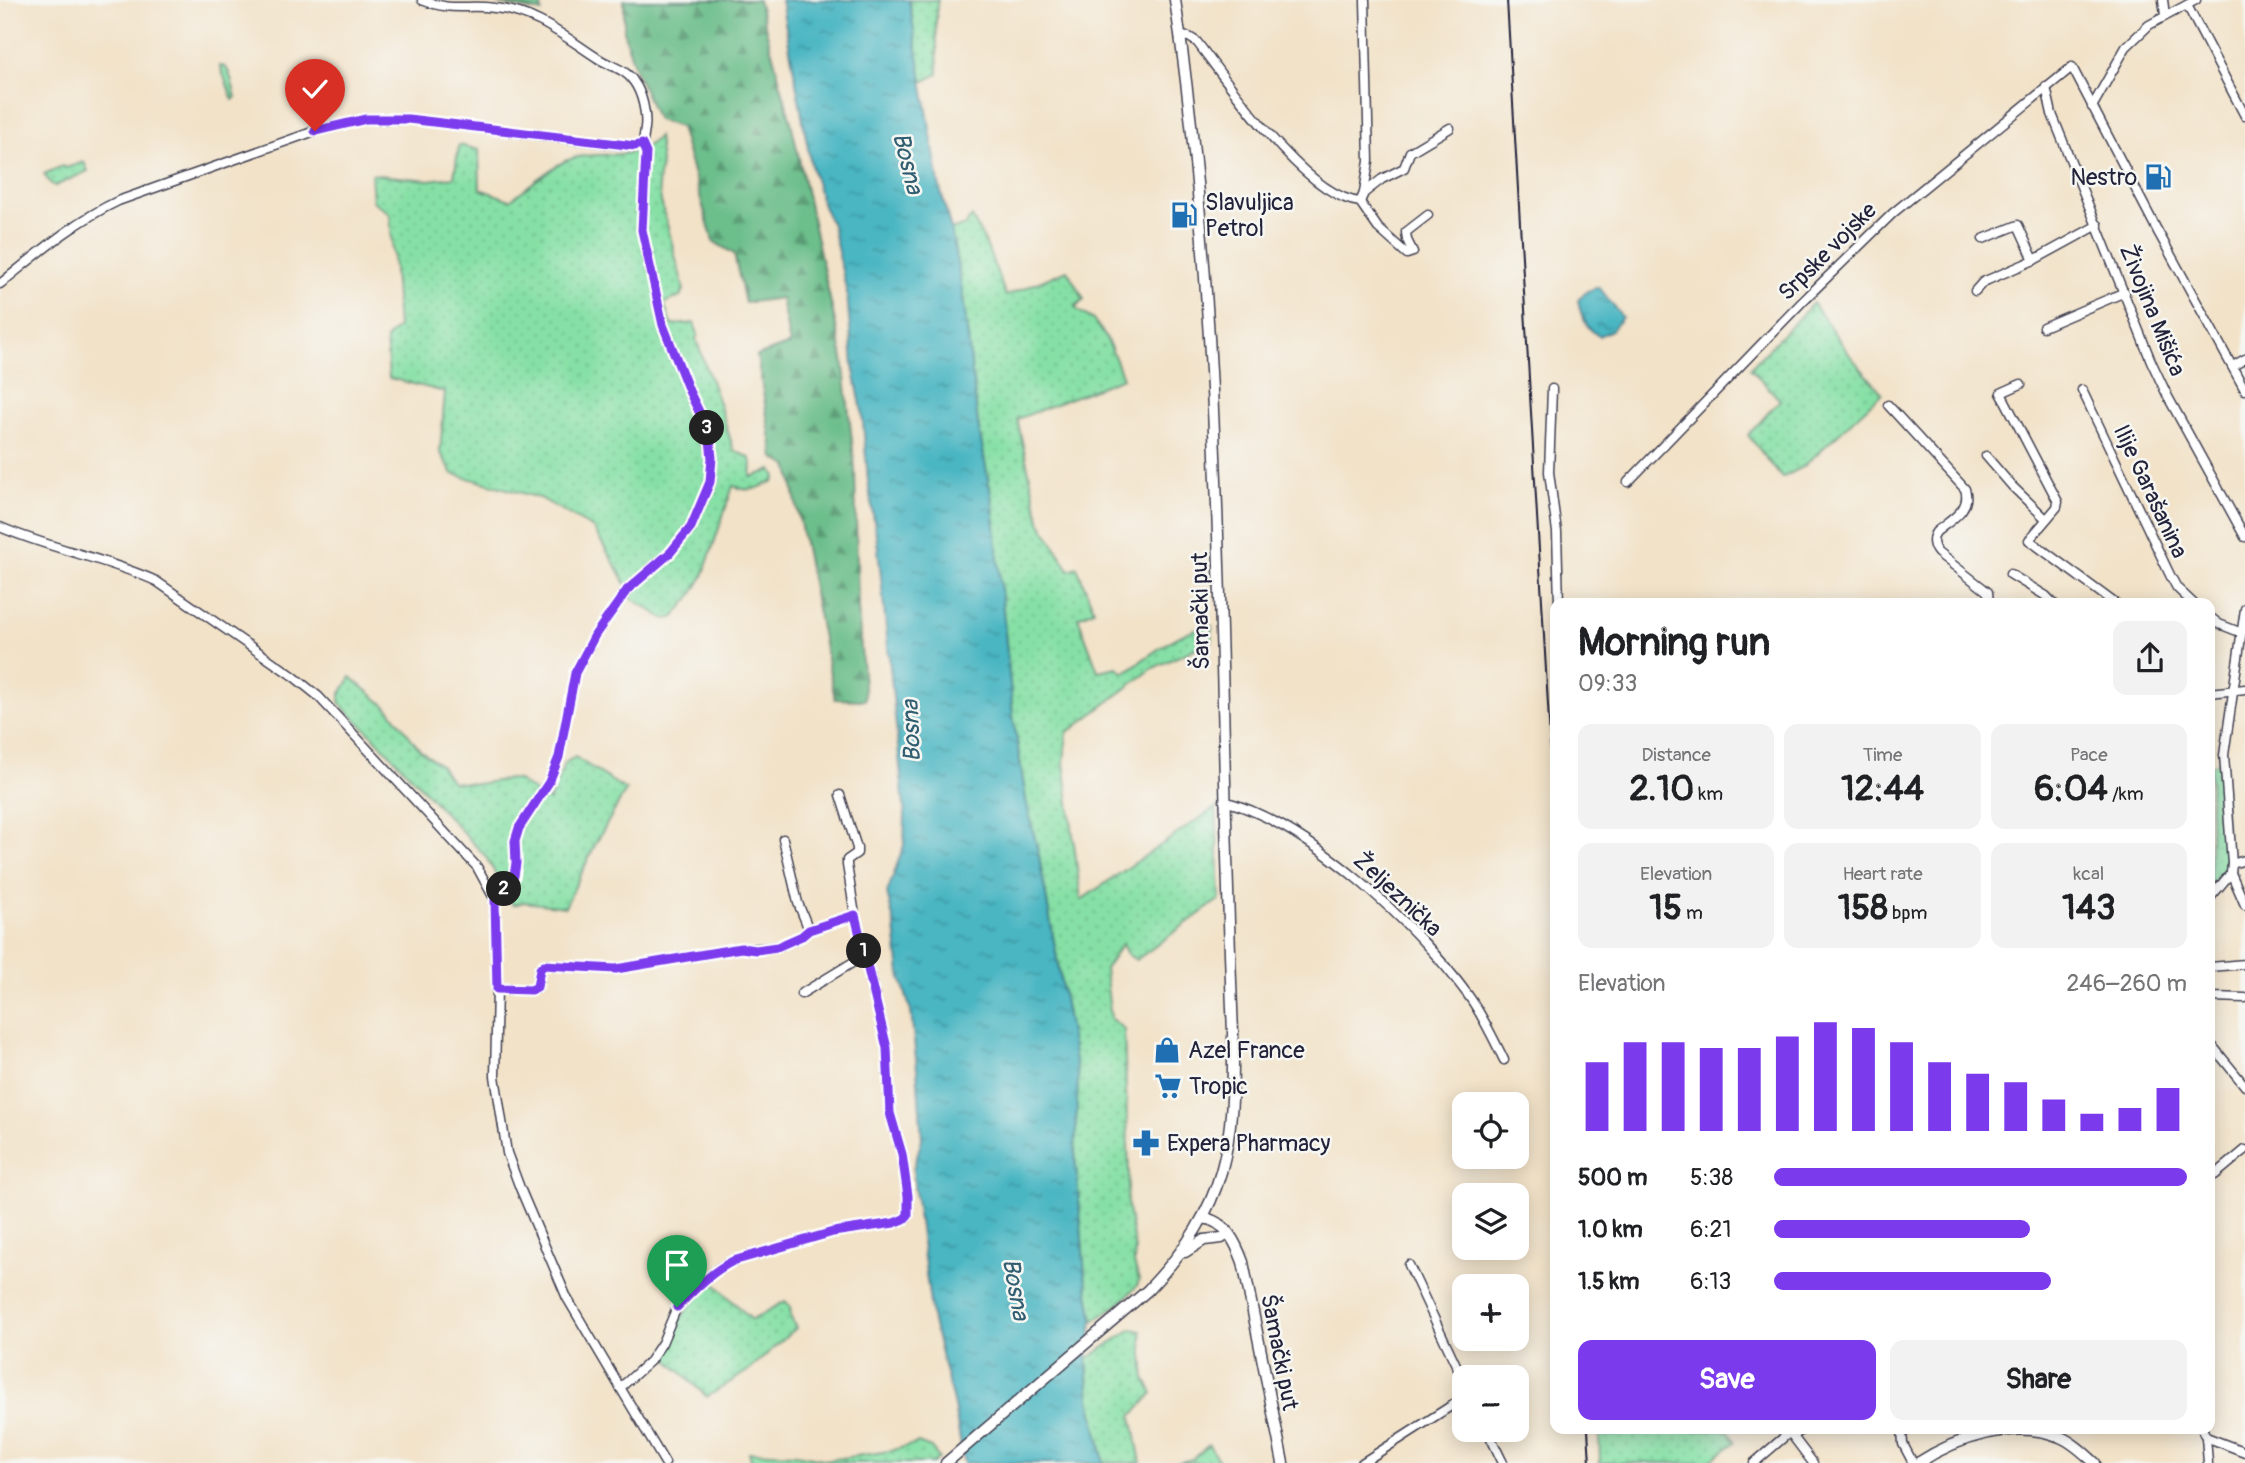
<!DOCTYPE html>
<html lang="en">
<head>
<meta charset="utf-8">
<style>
  body { margin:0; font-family:Pangolin,sans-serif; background:#f2f2f2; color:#202124; height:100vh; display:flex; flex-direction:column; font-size:26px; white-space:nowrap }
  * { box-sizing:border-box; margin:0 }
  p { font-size:23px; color:#757577 }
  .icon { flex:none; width:38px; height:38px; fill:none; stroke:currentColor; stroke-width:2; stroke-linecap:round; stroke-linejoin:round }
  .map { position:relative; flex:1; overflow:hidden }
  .sheet { position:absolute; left:1550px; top:598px; width:665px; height:836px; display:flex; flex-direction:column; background:#fff; border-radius:14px; box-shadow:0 4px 18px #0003 }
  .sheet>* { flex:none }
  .tools { position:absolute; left:1452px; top:1092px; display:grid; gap:14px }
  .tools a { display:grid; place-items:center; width:77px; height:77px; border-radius:14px; background:#fff; box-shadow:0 4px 18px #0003; font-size:35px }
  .pin { position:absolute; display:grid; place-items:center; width:60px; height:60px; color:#fff; margin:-72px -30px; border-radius:50% 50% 50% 0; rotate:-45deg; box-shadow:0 0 7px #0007 }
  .pin .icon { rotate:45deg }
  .km { position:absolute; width:35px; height:35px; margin:-18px; border-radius:50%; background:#222; color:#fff; font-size:19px; line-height:35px; text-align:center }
  .round { display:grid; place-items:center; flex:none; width:74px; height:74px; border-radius:14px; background:#f2f2f2 }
  .headline { display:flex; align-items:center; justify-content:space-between; height:119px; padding:0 28px }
  h1 { font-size:38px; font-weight:700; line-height:52px }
  .stats { display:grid; grid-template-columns:repeat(3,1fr); gap:10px; height:119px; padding:7px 28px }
  .stats div { display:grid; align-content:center; border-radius:14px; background:#f2f2f2; text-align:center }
  .stats b { font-size:35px; font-weight:700 }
  .stats small { font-size:19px; font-weight:400 }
  .stats p { font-size:19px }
  .chart { height:196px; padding:14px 28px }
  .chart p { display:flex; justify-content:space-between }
  .chart svg { width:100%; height:126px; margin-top:7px; stroke:#7c3aed; stroke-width:6 }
  .cta { display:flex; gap:14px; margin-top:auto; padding:14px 28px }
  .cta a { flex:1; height:80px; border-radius:14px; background:#7c3aed; color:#fff; font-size:28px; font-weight:700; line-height:80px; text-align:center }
  .cta a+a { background:#f2f2f2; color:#202124 }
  ul { padding:0 28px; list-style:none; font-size:23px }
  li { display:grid; grid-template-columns:112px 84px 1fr; align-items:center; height:52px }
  li i { height:18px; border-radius:9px; background:#7c3aed }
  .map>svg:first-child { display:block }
  .grass { fill:url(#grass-dots); stroke:#548170; stroke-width:2 }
  .forest { fill:url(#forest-firs); stroke:#477063; stroke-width:2 }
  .water { fill:url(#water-ripples); stroke:#356c7e; stroke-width:2 }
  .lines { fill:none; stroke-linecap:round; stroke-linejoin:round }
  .minor-casing { stroke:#413f50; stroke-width:11 }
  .major-casing { stroke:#413f50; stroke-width:13 }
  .minor { stroke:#fff; stroke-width:8 }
  .major { stroke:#fff; stroke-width:10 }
  .rail { stroke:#22223b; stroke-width:2 }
  .route-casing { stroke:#fff; stroke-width:14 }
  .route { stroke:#7c3aed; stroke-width:9 }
  .labels { text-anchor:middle; stroke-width:5; stroke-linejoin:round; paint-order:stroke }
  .poi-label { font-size:23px; fill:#22223b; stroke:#f6f6f2; text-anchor:start }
  .street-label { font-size:23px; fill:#22223b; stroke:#f6f6f2 }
  .water-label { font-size:24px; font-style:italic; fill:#315d71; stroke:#f6f6f2 }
</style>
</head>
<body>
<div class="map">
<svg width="2245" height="1463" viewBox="0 0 2245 1463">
  <defs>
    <pattern id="grass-dots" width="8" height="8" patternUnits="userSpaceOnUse" patternTransform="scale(1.75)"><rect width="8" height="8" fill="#86e0a6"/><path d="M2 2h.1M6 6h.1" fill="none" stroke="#73c090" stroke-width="1.8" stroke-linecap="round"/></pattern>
    <pattern id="forest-firs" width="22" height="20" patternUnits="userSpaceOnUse" patternTransform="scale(1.75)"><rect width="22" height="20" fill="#6cbe8b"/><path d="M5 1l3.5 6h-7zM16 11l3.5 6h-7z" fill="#589a73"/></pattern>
    <pattern id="water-ripples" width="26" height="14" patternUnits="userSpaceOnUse" patternTransform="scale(1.75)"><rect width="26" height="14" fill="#48b6c2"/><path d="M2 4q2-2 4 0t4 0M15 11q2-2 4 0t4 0" fill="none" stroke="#3c949f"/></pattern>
  </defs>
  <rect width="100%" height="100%" fill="#f6f6f2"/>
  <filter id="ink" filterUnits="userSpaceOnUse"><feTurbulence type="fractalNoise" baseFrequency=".0143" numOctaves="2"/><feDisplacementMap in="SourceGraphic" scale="14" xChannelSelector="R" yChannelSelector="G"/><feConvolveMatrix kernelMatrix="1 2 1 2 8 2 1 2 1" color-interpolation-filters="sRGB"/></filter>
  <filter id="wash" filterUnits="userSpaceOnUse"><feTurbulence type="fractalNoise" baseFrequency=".00686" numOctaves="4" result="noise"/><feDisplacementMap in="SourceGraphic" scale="28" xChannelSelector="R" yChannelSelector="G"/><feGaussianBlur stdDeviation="1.57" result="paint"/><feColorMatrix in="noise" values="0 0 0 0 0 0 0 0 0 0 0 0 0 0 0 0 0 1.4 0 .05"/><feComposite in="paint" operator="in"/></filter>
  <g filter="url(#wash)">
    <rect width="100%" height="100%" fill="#f2e2c8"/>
    <g class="grass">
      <polygon points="909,0 938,0 936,21 938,74 921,83"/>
      <polygon points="220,66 225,67 229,72 236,97 233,100"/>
      <path d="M658,136L661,163L658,183L661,201L684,290L680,297L664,303L671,325L694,323L698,334L696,339L719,403L734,451L749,457L752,465L751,477L772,470L776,476L774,481C756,489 752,493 733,486L703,576L692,595L673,618L665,619L631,598L623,578L593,528L540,498L453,474L440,452L445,392L389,378L386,339L398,327L390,214L373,201L371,174L428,180L454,177L459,145L479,150L480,189L510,200C528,187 546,171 565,161C595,147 634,166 658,136Z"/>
      <polygon points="84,162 88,171 55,186 50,183 44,174 62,166 66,168"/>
      <path d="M972,217L986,244L1006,296L1067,270L1084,299L1075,307C1080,314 1088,315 1093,320C1108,336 1115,358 1123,378L1017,419L1040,521L1069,570L1077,567L1094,610L1078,617L1098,671L1117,667L1124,673C1146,658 1185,626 1212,626V641L1153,668L1067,733L1064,762L1081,900L1216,807L1220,899L1136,960L1127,954L1122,944L1105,969L1111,1019L1124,1029L1129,1175L1127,1202L1135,1250L1134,1263L1139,1280L1137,1286L1119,1304L1093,1321L1085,1276L1075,1152L1078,1078L1039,856L1026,800L1013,716L993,505L978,424L963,296L951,230L965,225Z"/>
      <polygon points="1813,303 1852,358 1882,393 1803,467 1782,478 1748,435 1780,400 1750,368"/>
      <polygon points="351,677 389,709 420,750 440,765 452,782 477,784 510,779 517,780 549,801 565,763 575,757 626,790 596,843 565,907 524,902 513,905 486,857 373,736 340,704 340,695"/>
      <polygon points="2220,762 2228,857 2227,870 2210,889 2210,765"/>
      <path d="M714,1283L752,1320L785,1301L790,1306L791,1318L796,1328L749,1370L707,1397L663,1355C682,1323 680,1307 714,1283Z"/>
      <polygon points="1132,1329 1141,1331 1145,1379 1153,1393 1132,1416 1141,1463 1104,1463 1090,1399 1087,1359"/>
      <polygon points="1623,1430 1728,1430 1735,1442 1707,1463 1600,1463 1599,1435 1622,1434"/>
      <polygon points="918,1443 931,1448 939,1458 933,1463 752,1463 749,1452 796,1454 828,1460 890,1451"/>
      <polygon points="1209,1445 1220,1463 1177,1463 1192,1459"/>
    </g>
    <g class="forest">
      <polygon points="489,0 540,0 542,12 489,2"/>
      <polygon points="624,0 758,0 791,122 843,358 855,469 858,609 865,700 835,699 789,467 774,458 757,356 790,344 781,298 745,303 734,254 713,241 680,127 657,120 635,69 624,33"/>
    </g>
    <g class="water">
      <polygon points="781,0 909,0 939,184 951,230 963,296 978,424 993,505 1013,716 1026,800 1039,856 1078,1078 1075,1152 1085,1276 1093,1321 1087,1359 1088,1379 1090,1399 1104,1463 964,1463 954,1406 932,1318 914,1184 913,1169 922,1139 917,1069 911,1012 900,974 895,927 887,893 904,845 905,816 878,548 868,481 862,411 853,366 847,293 832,225 823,206 811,165"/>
      <path d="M1599,287L1622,317L1612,330L1599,336C1586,329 1580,313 1578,300L1587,291Z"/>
    </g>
  </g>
  <g filter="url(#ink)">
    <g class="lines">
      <g class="minor-casing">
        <g id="minor">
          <path d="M422,0C451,12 467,4 495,8C537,12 566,38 599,59C612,67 626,69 634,82C642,93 647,114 645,128C644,139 641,143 646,153L642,230L663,325L689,391L705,424L712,458L711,482L691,527L670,553L627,590L595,635L575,673L559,757L549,782L519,828L515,840L516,863L514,876L495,900"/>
          <polyline points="2163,0 2165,15"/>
          <polyline points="2187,5 2245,116"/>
          <path d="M1180,36L1189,37L1197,42C1230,85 1306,197 1360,202L1378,228L1407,254L1413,252L1407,240L1406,232L1428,215"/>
          <polyline points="2046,87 2052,114 2151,361 2168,397 2245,537"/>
          <polyline points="2092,107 2126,47 2149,25 2196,0"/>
          <polyline points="1364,193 1382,179 1404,168 1410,152 1450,128"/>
          <polyline points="1360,202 1364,193 1369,161 1365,0"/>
          <polyline points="1983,239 2018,225 2034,260"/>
          <path d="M0,284C36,255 75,221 118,201L315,131L366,119H408L635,147L642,144"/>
          <polyline points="1975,291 1983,282 2034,260 2098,225"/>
          <polyline points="2043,327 2125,292"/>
          <polyline points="2233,366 2245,359"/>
          <polyline points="2021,384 2001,393 2058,502 2057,507 2029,540 2116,604"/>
          <polyline points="1552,389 1549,472 1557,532 1559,604"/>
          <polyline points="2082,390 2170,575 2177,588 2194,604"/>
          <path d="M1888,405L1965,489C1972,510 1950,520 1936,532C1931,539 1933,547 1938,553L1988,592L1989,604"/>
          <polyline points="1986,456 2012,486 2046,519"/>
          <polyline points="1628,482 1802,302 1893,213 2072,67 2157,230 2245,390"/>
          <path d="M0,527C51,549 105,558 156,581L293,676L318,696L477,867L495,900L497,989L495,1076L507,1153L520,1188L567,1298L665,1463"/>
          <polyline points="2010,574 2046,596 2054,604"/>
          <polyline points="2210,617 2219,624 2242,633"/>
          <polyline points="2210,693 2245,689"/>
          <path d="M1224,801C1309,824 1417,925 1468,995C1482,1014 1493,1038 1504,1060"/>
          <polyline points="783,839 798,903 809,930 855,915"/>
          <polyline points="2232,864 2245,860"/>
          <polyline points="2231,873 2245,905"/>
          <polyline points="2210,898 2231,873 2232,864 2224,755 2245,609"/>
          <polyline points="2210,967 2245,964"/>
          <path d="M497,989L531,990L537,987L540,969L544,965L616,969L741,948C765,950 791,947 809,930"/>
          <polyline points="801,994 865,955 855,915 847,865 847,860 857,853 857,848 840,795"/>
          <polyline points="2210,997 2245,998"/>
          <polyline points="2210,1043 2245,1086"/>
          <polyline points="2215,1175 2245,1150"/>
          <polyline points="1409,1265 1465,1384"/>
          <polyline points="620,1388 650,1361 662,1343 677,1307 702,1281 719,1268 733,1261 833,1232 894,1223 904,1219 908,1215 908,1196 902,1154 890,1113 887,1048 865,955"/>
          <polyline points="1487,1430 1503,1463"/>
          <polyline points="1788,1430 1813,1463"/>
          <polyline points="1902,1430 1903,1444 1913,1463"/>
          <polyline points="2203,1430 2206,1437 2208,1463"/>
          <polyline points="1793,1436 1802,1430"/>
          <polyline points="2206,1437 2245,1452"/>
          <polyline points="1362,1463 1465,1397"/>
          <polyline points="1754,1463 1790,1432"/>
        </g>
      </g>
      <g class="major-casing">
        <g id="major">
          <path d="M1203,1218C1226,1221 1236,1243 1243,1262L1283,1463"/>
          <polyline points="1185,1252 1204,1240 1222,1238"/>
          <path d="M946,1463L1148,1290C1229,1205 1234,1144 1233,1032C1218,688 1226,342 1175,0"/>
          <path d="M1918,1463C1956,1438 2015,1418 2060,1437C2073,1442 2085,1454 2095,1463"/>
        </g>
      </g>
      <use href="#minor" class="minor"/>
      <use href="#major" class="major"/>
      <g class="rail">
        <polyline points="1507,0 1556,842"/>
        <polyline points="1588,1430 1590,1463"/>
      </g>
    </g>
  </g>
  <g class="lines" filter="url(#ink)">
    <g class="route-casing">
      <path id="route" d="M315,131L366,119H408L635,146L642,144L646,153L642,230L663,325L689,391L705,424L710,440L712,458L710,482L691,527L670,553L627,590L595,635L575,673L559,757L549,782L519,828L515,841L516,863L514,876L495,900L497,989L531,990L537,987L540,969L544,965L616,969L741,948L756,950L777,947L802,936L809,930L855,915L887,1048L890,1113L902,1154L908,1196V1215L904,1219L894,1223L833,1232L733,1261C711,1272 695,1289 677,1307"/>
    </g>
    <use href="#route" class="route"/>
  </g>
  <defs>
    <g id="fuel-bare" transform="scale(2.1)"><path d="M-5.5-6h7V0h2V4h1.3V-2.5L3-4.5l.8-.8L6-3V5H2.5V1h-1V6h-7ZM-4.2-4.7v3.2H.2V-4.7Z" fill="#1f6fb2" stroke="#f6f6f2" stroke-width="2.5" paint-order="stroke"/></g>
    <g id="shop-bare" transform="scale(2.1)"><path d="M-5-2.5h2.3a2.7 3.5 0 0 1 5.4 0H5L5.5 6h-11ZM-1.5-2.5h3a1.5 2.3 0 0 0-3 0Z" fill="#1f6fb2" stroke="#f6f6f2" stroke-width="2.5" paint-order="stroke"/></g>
    <g id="supermarket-bare" transform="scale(2.1)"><path d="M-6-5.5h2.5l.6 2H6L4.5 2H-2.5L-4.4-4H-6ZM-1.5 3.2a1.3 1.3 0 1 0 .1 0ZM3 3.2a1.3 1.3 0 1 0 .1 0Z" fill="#1f6fb2" stroke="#f6f6f2" stroke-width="2.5" paint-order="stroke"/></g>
    <g id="pharmacy-bare" transform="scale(2.1)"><path d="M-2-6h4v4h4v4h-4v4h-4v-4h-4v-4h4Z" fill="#1f6fb2" stroke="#f6f6f2" stroke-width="2.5" paint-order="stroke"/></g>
  </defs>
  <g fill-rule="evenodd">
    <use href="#fuel-bare" x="2158" y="177"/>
    <use href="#fuel-bare" x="1184" y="215"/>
    <use href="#shop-bare" x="1167" y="1050"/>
    <use href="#supermarket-bare" x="1168" y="1086"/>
    <use href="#pharmacy-bare" x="1146" y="1143"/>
  </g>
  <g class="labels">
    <g class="poi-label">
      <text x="2137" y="185" text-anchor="end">Nestro</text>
      <text x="1205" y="210">Slavuljica<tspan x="1205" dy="26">Petrol</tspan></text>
      <text x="1188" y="1058">Azel France</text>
      <text x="1189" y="1094">Tropic</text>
      <text x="1167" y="1151">Expera Pharmacy</text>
    </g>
    <g class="street-label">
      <text transform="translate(1827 251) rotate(-45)" y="8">Srpske vojske</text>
      <text transform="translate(2153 310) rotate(68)" y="8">Živojina Mišića</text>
      <text transform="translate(2151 491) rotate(65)" y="8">Ilije Garašanina</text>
      <text transform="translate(1200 611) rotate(-91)" y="8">Šamački put</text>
      <text transform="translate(1398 894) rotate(43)" y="8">Željeznička</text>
      <text transform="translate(1280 1352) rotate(79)" y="8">Šamački put</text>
    </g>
    <g class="water-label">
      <text transform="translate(908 163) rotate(76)" y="8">Bosna</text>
      <text transform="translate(911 731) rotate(-92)" y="8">Bosna</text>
      <text transform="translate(1016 1289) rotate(80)" y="8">Bosna</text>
    </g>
  </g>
</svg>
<div class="tools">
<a><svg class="icon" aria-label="locate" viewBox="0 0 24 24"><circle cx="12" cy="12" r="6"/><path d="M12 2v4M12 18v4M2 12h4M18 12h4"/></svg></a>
<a><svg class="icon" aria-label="layers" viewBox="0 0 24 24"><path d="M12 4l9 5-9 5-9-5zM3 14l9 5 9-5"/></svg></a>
<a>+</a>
<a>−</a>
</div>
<div class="pin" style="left:677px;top:1307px;background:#1e9e55"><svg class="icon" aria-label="arrive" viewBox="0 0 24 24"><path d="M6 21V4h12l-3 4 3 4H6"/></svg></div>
<div class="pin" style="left:315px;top:131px;background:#d93025"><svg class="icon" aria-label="check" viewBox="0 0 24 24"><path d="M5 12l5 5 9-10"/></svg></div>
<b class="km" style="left:864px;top:951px">1</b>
<b class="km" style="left:504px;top:889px">2</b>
<b class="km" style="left:707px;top:428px">3</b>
<section class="sheet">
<div class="headline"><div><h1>Morning run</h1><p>09:33</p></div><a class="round"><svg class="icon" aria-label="share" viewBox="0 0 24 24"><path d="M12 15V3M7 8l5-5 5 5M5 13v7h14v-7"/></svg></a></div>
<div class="stats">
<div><p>Distance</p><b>2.10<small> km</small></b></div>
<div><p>Time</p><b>12:44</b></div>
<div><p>Pace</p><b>6:04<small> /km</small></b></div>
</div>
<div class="stats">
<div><p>Elevation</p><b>15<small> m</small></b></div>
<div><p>Heart rate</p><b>158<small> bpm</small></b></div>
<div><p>kcal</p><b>143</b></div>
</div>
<div class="chart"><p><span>Elevation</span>246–260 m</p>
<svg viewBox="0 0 160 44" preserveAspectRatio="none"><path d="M5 44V20M15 44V13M25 44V13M35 44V15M45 44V15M55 44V11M65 44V6M75 44V8M85 44V13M95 44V20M105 44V24M115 44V27M125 44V33M135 44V38M145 44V36M155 44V29"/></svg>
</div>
<ul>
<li><b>500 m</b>5:38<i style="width:100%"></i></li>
<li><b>1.0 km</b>6:21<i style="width:62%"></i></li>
<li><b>1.5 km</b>6:13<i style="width:67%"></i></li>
</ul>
<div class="cta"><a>Save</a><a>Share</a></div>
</section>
</div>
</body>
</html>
